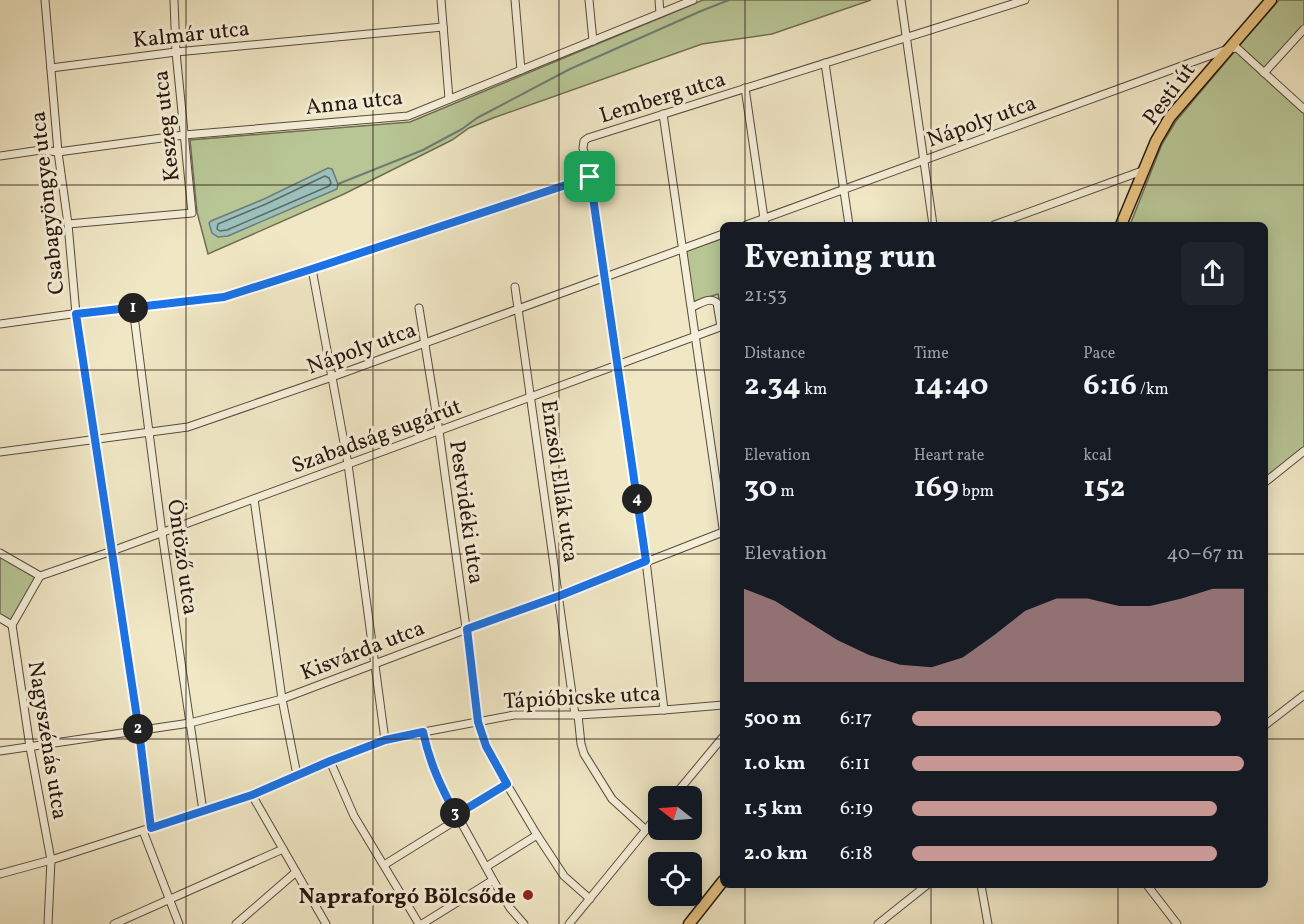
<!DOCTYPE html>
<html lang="en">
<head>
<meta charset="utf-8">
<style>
  body { margin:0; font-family:Vollkorn,serif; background:#20242c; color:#f1f3f6; height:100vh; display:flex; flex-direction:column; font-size:22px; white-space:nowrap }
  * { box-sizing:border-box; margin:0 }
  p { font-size:20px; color:#9ea1a6 }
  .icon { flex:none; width:33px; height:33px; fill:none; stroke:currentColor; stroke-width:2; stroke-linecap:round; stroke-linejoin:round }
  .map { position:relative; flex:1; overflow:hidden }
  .side { position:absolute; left:720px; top:222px; width:548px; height:666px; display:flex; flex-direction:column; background:#171b24; border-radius:9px; box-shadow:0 3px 15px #0003 }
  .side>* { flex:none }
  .needle { width:39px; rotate:287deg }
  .controls { position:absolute; left:648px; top:786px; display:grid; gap:12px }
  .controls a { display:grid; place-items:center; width:54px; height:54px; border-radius:9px; background:#171b24; box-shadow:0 3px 15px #0003; font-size:30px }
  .pin { position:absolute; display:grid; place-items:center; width:51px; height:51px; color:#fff; margin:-26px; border-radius:12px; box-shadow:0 3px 9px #0006 }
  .km { position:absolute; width:30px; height:30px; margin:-15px; border-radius:50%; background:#222; color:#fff; font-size:16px; line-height:30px; text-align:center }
  .round { display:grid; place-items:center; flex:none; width:63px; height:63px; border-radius:9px; background:#20242c }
  .summary { display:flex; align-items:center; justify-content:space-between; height:102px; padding:0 24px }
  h1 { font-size:33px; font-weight:700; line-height:45px }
  .stats { display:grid; grid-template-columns:repeat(3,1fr); gap:9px; height:102px; padding:6px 24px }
  .stats div { display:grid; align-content:center }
  .stats b { font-size:30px; font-weight:700 }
  .stats small { font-size:16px; font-weight:400 }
  .stats p { font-size:16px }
  .chart { height:168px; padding:12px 24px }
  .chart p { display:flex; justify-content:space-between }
  .chart svg { width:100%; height:108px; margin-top:6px; fill:#c59692; opacity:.7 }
  ul { padding:0 24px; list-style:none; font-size:20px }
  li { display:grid; grid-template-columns:96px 72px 1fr; align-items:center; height:45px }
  li i { height:15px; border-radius:8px; background:#c59692 }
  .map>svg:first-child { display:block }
  .green { fill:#b8c595; stroke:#706e51; stroke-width:1.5 }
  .water { fill:#9bbfba; stroke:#6d7c75; stroke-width:1.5 }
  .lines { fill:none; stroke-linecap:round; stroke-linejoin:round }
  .shore { stroke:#616b64; stroke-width:1.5 }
  .stream { stroke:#6d7c75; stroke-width:2 }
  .street-casing { stroke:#594b3b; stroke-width:9 }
  .primary-casing { stroke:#27170d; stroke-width:13 }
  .street { stroke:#f5efd9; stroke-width:7 }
  .primary { stroke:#e8c482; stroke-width:10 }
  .route-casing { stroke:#fff; stroke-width:12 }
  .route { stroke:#1a73e8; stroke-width:8 }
  .grid { fill:none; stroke:#27170d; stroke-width:1.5; stroke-opacity:0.55 }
  .poi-dot { fill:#8f2418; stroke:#f5efd9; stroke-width:2 }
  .labels { text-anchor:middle; stroke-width:6; stroke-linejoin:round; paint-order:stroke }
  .street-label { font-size:22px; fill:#27170d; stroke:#f5efd9 }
  .poi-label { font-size:22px; font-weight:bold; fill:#27170d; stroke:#f5efd9; text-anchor:end }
</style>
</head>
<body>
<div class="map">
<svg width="1304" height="924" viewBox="0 0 1304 924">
  <rect width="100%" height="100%" fill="#f0e7c5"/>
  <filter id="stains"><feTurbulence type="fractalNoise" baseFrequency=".00333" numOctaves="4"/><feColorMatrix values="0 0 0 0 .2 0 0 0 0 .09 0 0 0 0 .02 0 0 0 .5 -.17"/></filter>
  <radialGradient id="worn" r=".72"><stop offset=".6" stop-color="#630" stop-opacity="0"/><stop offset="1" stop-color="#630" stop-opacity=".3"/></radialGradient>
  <g class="green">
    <polygon points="703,0 871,0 772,34 702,44 493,118 469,128 452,140 344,194 208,254 197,212 190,140 410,122"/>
    <polygon points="1279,0 1304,0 1304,29 1264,73 1304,109 1304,450 1265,479 1264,225 1130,225 1162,144 1176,121 1244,40"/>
    <polygon points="723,238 723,322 718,294 693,302 684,252"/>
    <polygon points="0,553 40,576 12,625 0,618"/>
  </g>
  <polygon class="water" points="328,168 332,169 338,184 337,189 228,236 218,237 212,233 209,223 211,221 264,199"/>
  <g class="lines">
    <polygon class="shore" points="325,176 329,178 331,183 329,186 227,230 220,231 217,229 218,224 266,204"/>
    <polyline class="stream" points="338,184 423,150 462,129 477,118 570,69 701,11 729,0"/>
    <g class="street-casing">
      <g id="street">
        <polyline points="45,0 58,152 68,224 76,314 139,731 151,828"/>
        <polyline points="441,0 449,99"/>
        <polyline points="515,0 521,70"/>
        <polyline points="589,0 593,41"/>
        <polyline points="659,0 660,13"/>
        <polyline points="901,0 933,225"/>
        <polyline points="825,63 849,225"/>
        <polyline points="51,68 176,52 443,27"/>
        <polyline points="1264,73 1304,29"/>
        <polyline points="745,88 765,225"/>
        <polyline points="663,114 723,528"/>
        <polyline points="0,156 41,150 58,152 184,135 408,116 693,0"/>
        <polyline points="68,224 192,213 176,52 174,0"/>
        <polyline points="746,225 1228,49 1237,48 1304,109"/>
        <polyline points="994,225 1142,171"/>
        <polyline points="312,269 348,464 385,740"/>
        <polyline points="515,287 575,715"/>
        <path d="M692,307C700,304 710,296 717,303L721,327"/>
        <polyline points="133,308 162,533 203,811"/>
        <polyline points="419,308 439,431 479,722 486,746 493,761 537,835 564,876 590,899"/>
        <polyline points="0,324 86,312 133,308 224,296 312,269 590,177"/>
        <polyline points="0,452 188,427 332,377 723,234"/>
        <polyline points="1264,483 1304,451"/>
        <polyline points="254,499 282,699 297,775"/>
        <polyline points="0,553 40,576"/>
        <polyline points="40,576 112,551 723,326"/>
        <polyline points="0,618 12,625 40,576"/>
        <polyline points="12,625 30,747 51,860 48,924"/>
        <polyline points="664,710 646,561 590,177 583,148 584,141 588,138 1025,0"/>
        <polyline points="578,715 581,744 584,754 612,799 646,830"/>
        <polyline points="1264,726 1304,695"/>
        <polyline points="424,732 427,751 440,784 493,880 510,908 524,924"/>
        <polyline points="0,751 190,723 282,699 467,629 559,596 723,532"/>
        <polyline points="330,761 354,816 419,924"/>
        <polyline points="252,795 326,924"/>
        <polyline points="674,796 723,737"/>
        <polyline points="456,815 507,784"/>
        <polyline points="143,831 179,924"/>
        <polyline points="384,865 458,819"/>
        <polyline points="486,867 537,835"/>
        <polyline points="0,874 51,860 252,795 330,761 392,738 514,715 578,715 664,710 723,705"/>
        <polyline points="981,885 988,924"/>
        <polyline points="1147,885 1177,924"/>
        <polyline points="114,924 283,849"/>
        <polyline points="236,924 296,872"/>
        <polyline points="422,924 493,880"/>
        <polyline points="569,924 658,815"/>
        <polyline points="878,924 927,885"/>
      </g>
    </g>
    <g class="primary-casing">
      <g id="primary">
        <polyline points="1121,225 1156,141 1170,117 1271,0"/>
        <polyline points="689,924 723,881"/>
      </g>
    </g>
    <use href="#street" class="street"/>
    <use href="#primary" class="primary"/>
  </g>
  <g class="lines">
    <g class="route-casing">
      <path id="route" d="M590,177L646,561L559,596L467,629L478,722L486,746L507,784L456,815C441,787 430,764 423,732L385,740L330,761L252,795L151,828L139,731L76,314L224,297L312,269Z"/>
    </g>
    <use href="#route" class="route"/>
  </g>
  <path class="grid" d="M186,0V924M373,0V924M559,0V924M745,0V225M931,0V225M1118,0V225M0,185H1304M0,370H723M1264,370H1304M0,554H723M1264,554H1304M0,739H723M1264,739H1304M745,885V924M931,885V924M1118,885V924"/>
  <circle class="poi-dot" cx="528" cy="895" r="6"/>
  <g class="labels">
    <g class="street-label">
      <text transform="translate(191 33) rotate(-6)" y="8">Kalmár utca</text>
      <text transform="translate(1168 93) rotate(-53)" y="8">Pesti út</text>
      <text transform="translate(662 96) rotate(-17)" y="8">Lemberg utca</text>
      <text transform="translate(354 101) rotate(-6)" y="8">Anna utca</text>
      <text transform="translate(981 120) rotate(-20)" y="8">Nápoly utca</text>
      <text transform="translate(165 126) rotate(-96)" y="8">Keszeg utca</text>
      <text transform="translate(46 203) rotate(-96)" y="8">Csabagyöngye utca</text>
      <text transform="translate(361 347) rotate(-20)" y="8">Nápoly utca</text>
      <text transform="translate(376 435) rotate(-20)" y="8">Szabadság sugárút</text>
      <text transform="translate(561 481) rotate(82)" y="8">Enzsöl Ellák utca</text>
      <text transform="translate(468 512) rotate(82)" y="8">Pestvidéki utca</text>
      <text transform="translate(184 557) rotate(82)" y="8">Öntöző utca</text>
      <text transform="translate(362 649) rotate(-21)" y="8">Kisvárda utca</text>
      <text transform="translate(582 696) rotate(-3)" y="8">Tápióbicske utca</text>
      <text transform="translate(49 740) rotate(81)" y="8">Nagyszénás utca</text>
    </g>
    <g class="poi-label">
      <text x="516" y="903">Napraforgó Bölcsőde</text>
    </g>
  </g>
  <rect width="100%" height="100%" filter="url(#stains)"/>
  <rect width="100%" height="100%" fill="url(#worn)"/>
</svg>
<div class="controls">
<a><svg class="needle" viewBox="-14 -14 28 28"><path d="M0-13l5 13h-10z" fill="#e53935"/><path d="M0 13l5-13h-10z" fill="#9ea1a6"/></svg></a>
<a><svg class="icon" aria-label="locate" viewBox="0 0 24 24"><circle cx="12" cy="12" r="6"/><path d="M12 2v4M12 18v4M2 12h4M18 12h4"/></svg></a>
</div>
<div class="pin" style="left:590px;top:177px;background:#1e9e55"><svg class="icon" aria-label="arrive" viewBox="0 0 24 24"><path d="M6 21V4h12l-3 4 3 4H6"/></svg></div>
<b class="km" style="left:133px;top:308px">1</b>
<b class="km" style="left:138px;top:729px">2</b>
<b class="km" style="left:455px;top:813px">3</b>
<b class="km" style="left:637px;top:499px">4</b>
<section class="side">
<div class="summary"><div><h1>Evening run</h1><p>21:53</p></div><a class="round"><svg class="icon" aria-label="share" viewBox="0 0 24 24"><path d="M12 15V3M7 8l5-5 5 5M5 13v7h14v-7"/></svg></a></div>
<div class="stats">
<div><p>Distance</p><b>2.34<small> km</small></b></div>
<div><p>Time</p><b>14:40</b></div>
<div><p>Pace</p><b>6:16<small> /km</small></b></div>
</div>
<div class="stats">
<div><p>Elevation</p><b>30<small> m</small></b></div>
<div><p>Heart rate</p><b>169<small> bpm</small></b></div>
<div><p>kcal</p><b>152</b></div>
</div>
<div class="chart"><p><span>Elevation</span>40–67 m</p>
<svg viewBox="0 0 160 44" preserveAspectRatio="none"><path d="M0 44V6L10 11L20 19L30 27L40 33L50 37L60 38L70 34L80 25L90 15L100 10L110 10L120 13L130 13L140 10L150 6L160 6V44z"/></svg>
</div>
<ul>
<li><b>500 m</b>6:17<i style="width:93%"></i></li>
<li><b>1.0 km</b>6:11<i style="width:100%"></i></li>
<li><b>1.5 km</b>6:19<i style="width:92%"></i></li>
<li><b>2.0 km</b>6:18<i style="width:92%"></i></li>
</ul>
</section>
</div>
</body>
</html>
